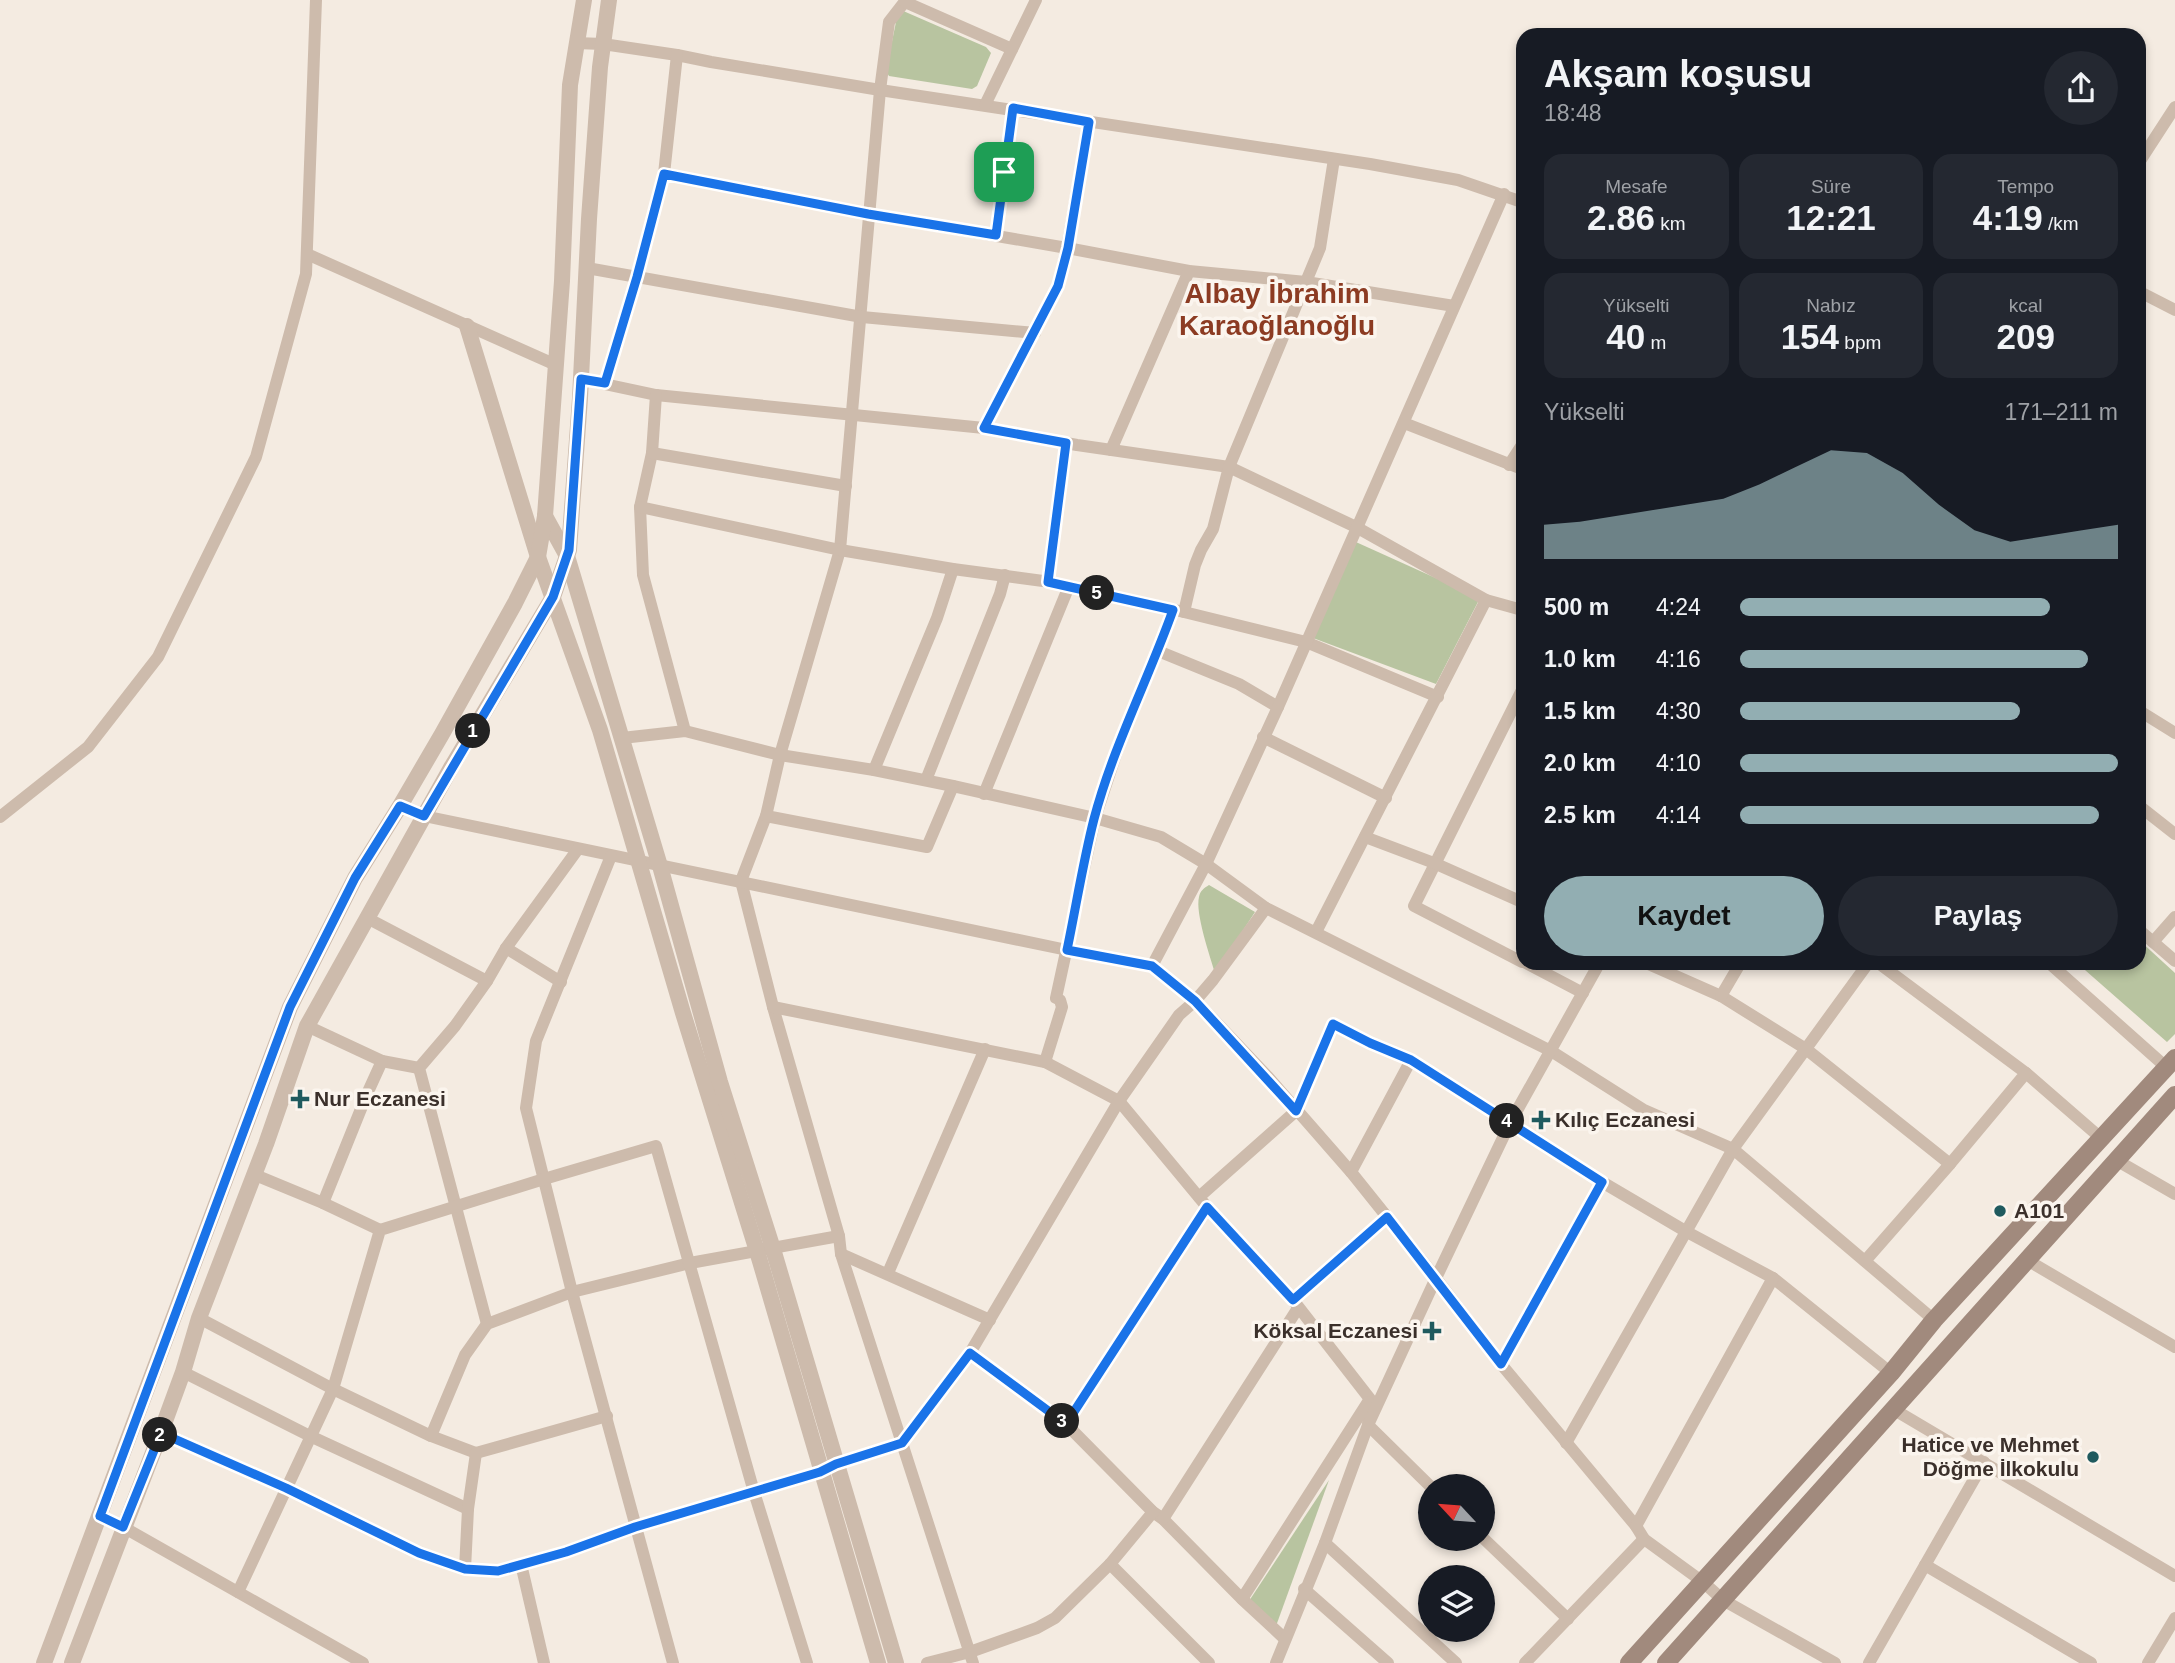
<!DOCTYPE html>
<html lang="tr">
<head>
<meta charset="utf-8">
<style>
  body { margin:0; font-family:Arial,sans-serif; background:#242831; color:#f1f3f6; height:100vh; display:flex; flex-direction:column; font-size:26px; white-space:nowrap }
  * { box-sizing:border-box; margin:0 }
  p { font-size:23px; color:#9ea1a6 }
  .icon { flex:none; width:38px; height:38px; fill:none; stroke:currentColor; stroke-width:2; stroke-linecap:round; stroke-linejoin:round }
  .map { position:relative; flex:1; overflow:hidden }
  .details { position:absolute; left:1516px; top:28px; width:630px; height:942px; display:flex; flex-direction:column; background:#171b24; border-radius:21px; box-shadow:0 4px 10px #0003 }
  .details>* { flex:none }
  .needle { width:46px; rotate:296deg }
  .fabs { position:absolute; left:1418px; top:1474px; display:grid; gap:14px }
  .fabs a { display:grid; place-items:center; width:77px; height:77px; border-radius:50%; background:#171b24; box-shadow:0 4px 10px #0003; font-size:35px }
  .pin { position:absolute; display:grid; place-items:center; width:60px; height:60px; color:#fff; margin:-30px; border-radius:14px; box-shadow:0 4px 10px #0006 }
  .km { position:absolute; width:35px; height:35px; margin:-18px; border-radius:50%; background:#222; color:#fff; font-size:19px; line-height:35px; text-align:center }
  .round { display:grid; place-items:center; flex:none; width:74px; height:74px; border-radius:37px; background:#242831 }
  .overview { display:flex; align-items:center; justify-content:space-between; height:119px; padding:0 28px }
  h1 { font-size:38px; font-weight:700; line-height:52px }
  .metrics { display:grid; grid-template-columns:repeat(3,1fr); gap:10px; height:119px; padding:7px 28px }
  .metrics div { display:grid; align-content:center; border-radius:18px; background:#242831; text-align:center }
  .metrics b { font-size:35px; font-weight:700 }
  .metrics small { font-size:19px; font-weight:400 }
  .metrics p { font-size:19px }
  .chart { height:196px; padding:14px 28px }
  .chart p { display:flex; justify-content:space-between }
  .chart svg { width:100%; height:126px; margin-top:7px; fill:#92aeb2; opacity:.7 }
  .button { display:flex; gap:14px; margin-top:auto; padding:14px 28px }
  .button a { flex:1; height:80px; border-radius:42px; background:#92aeb2; color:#111; font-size:28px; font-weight:700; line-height:80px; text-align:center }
  .button a+a { background:#242831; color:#f1f3f6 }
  ul { padding:0 28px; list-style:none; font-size:23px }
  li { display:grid; grid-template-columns:112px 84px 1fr; align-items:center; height:52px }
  li i { height:18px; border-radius:9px; background:#92aeb2 }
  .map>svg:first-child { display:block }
  .green { fill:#b8c4a0 }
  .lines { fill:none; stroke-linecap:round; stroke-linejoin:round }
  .minor { stroke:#cdbbac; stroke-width:12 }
  .tertiary { stroke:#cdbbac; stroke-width:16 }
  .secondary { stroke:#a18a7d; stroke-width:18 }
  .route-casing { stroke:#fff; stroke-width:14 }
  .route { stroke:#1a73e8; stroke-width:9 }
  .poi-dot { fill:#1f5a5e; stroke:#fbf5ee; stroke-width:2.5 }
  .labels { text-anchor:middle; stroke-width:7; stroke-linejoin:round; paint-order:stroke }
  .poi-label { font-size:21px; font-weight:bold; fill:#3b302b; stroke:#fbf5ee; text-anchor:start }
  .district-label { font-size:28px; font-weight:bold; fill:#8c3b22; stroke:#fbf5ee }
</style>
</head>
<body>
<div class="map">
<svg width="2175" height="1663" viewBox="0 0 2175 1663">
  <rect width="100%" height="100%" fill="#f4ebe1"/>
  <g class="green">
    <polygon points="901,10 986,47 991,53 977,86 972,89 889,76 886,71 897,17"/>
    <polygon points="1347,538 1480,598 1436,684 1305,635"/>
    <path d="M1209,885L1255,912L1215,973C1210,956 1195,913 1199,897C1200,891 1204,888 1209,885Z"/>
    <polygon points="2139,940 2175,973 2175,1034 2167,1042 2077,963 2138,962"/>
    <polygon points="1329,1480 1276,1626 1249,1601"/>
  </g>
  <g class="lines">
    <g class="minor">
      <polyline points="906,0 889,22 880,90 840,550 780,755 766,816 741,881 773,1007 839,1236 841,1254 973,1663"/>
      <polyline points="905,2 1012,49"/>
      <polyline points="576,43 603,44 677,55 711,62 880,90 1370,164 1458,180 1522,202"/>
      <polyline points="985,105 1036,0"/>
      <polyline points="1089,122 1067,248 1189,271 1306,282 1454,306"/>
      <polyline points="2138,164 2175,107"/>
      <polyline points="664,174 868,214 1067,248 1058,286 984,428"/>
      <polyline points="996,235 1013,108"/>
      <polyline points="307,254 556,365"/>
      <polyline points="587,268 862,317 1035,333"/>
      <polyline points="2138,291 2175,310"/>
      <polyline points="581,379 656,395 984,428 1077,445 1229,467 1356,527 1486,600 1522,610"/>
      <polyline points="605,383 637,277 664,174 677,55"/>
      <polyline points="656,395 652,453 640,507 643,575 685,731"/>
      <polyline points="1404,423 1522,469"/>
      <polyline points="1111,450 1189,271"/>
      <polyline points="652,453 846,486"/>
      <polyline points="1509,465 1522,445"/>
      <polyline points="640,507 840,550 953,569 1043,581 1184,612 1306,642 1438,697"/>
      <polyline points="1048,582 1066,443"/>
      <polyline points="1184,612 1195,565 1201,550 1213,529 1229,467 1320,248 1334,159"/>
      <polyline points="1158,651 1239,684 1278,707"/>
      <polyline points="1522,690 1414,906 1522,962"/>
      <polyline points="2138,710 2175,733"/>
      <polyline points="1263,737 1386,798"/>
      <polyline points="622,738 685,731 780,755 874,770 953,786 1095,818 1161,837 1206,864 1266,908 1551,1051 1644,1110 1733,1149 1934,1320"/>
      <polyline points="874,770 937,618 953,569"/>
      <polyline points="926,780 1000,594 1005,575"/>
      <polyline points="984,794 1069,586"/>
      <polyline points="2138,805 2175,834"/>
      <polyline points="400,806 424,816 1067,950 1152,966 1195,1001 1213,1019 1268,1077 1351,1172 1436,1278 1501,1364 1636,1526 1644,1539 1703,1582 1723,1600 1835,1663"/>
      <polyline points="766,816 927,847 953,786"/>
      <polyline points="0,817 88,747 158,657 256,457 306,274 316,0"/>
      <polyline points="1365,837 1434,863 1522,902"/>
      <polyline points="611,856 536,1041 526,1108 572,1292 673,1663"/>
      <polyline points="367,918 487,981"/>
      <polyline points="2138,929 2175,961"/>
      <polyline points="1316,932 1486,600"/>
      <polyline points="2153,942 2175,917"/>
      <polyline points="506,948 561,982"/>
      <polyline points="1524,962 1583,993"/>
      <polyline points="1644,962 1721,996 1806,1049 1950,1164"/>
      <polyline points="2048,962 2166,1067"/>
      <polyline points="1152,966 1206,864 1278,707 1504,194"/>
      <polyline points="1721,996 1741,962"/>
      <polyline points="773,1007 1045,1062 1119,1101 1207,1207 1293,1300 1370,1399 1368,1425 1430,1486"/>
      <polyline points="307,1026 382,1061 419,1068"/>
      <polyline points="1045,1062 1062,1007 1060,1000 1056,998 1095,818 1121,739 1158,651 1173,610"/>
      <polyline points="2026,1073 2102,1139"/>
      <polyline points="2116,1160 2175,1194"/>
      <polyline points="1351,1172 1411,1060"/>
      <polyline points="253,1174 323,1203 380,1230"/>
      <polyline points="1199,1197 1296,1111 1333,1024 1370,1043 1411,1060 1602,1182 1687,1232 1773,1278 1891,1373"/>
      <polyline points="323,1203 367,1094 382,1061"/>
      <polyline points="841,1254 990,1320"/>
      <polyline points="2027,1260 2175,1347"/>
      <polyline points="1865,1261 1950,1164 2026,1073 1877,962"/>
      <polyline points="888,1273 985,1049"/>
      <polyline points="1293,1300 1387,1217"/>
      <polyline points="199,1318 333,1389 431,1436 476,1453 607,1416"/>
      <polyline points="487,1324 419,1068 455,1026 487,981 506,948 578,849"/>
      <polyline points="970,1353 1066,1424 1153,1512 1163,1519 1242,1599 1285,1639"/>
      <polyline points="1501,1364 1602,1182"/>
      <polyline points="183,1372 310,1436 468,1509"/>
      <polyline points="1893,1409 2175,1576"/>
      <polyline points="1066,1424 1207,1207"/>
      <polyline points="161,1432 286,1488 419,1553 465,1569 498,1571 566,1552 635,1527 820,1472 836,1464 902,1443 970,1353 1119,1101 1179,1015 1195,1001 1213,980 1266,908"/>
      <polyline points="431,1436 465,1355 487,1324 572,1292 690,1263 839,1236"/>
      <polyline points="1566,1443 1733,1149 1869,962"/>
      <polyline points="100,1516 123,1527 363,1663"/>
      <polyline points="1163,1519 1298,1308"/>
      <polyline points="1636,1526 1773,1278"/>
      <polyline points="1482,1537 1568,1619"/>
      <polyline points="1325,1543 1456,1663"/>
      <polyline points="521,1564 544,1663"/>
      <polyline points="1110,1564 1209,1663"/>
      <polyline points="1925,1565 2091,1663"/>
      <polyline points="465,1569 468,1509 476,1453"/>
      <polyline points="1304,1589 1388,1663"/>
      <polyline points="238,1592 333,1389 380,1230 544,1179 656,1146 754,1492 807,1663"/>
      <polyline points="1242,1599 1368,1402"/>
      <polyline points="927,1663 970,1652 1037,1628 1055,1618 1110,1564 1153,1512"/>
      <polyline points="1276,1663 1325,1543 1368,1425 1436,1278 1510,1123 1600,962"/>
      <polyline points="1525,1663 1644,1539"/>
      <polyline points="1869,1663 1984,1462"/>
      <polyline points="2148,1663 2175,1618"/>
    </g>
    <g class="tertiary">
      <polyline points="467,326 538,557 600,730 683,1013 757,1251 878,1663"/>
      <polyline points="545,516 567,556 660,866 720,1082 773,1249 896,1663"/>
      <polyline points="44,1663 290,1007 355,878 400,806 442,734 515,603 538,557 545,516 562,281 570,85 584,0"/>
      <polyline points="72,1663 161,1432 183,1372 199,1318 266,1144 307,1026 452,766 553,597 569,550 580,398 589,219 600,67 609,0"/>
    </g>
    <g class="secondary">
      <polyline points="1629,1663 1891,1373 1934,1320 2175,1058"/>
      <polyline points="1666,1663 2175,1095"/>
    </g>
  </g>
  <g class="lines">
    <g class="route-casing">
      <path id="route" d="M1013,108L1089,122L1068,248L1058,286L984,428L1066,443L1048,582L1173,610C1148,680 1113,747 1094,819C1083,862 1076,907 1067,950L1152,966L1195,1001L1296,1111L1333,1024L1370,1043L1411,1060L1602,1182L1501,1364L1387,1217L1293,1300L1207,1207L1066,1424L970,1353L902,1443L836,1464L820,1472L635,1527L566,1552L498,1571L465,1569L419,1553L286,1488L161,1433L123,1527L100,1516L290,1007L355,878L400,806L424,816L553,597L569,550L581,379L605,383L637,277L664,174L868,214L996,235Z"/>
    </g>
    <use href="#route" class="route"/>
  </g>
  <g class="poi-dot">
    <path d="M296.5 1088.5h7v7h7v7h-7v7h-7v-7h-7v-7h7z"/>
    <path d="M1537.5 1109.5h7v7h7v7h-7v7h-7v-7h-7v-7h7z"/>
    <circle cx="2000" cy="1211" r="7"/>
    <path d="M1428.5 1320.5h7v7h7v7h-7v7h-7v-7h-7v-7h7z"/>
    <circle cx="2093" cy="1457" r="7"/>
  </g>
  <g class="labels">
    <g class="poi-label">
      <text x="314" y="1106">Nur Eczanesi</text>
      <text x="1555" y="1127">Kılıç Eczanesi</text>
      <text x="2014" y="1218">A101</text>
      <text x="1418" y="1338" text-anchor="end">Köksal Eczanesi</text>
      <text x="2079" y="1452" text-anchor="end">Hatice ve Mehmet<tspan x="2079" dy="24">Döğme İlkokulu</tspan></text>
    </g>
    <g class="district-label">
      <text x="1277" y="303">Albay İbrahim<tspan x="1277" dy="32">Karaoğlanoğlu</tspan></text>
    </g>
  </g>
</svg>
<div class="fabs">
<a><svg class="needle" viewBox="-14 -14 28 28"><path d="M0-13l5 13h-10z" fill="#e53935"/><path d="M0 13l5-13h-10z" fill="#9ea1a6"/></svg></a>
<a><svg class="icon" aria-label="layers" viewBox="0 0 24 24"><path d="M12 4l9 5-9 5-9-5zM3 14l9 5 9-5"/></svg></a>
</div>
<div class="pin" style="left:1004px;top:172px;background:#1e9e55"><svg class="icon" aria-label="arrive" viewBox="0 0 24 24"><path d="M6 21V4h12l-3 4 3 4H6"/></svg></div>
<b class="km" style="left:473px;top:731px">1</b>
<b class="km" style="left:160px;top:1435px">2</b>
<b class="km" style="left:1062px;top:1421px">3</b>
<b class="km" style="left:1507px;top:1121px">4</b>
<b class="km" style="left:1097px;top:593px">5</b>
<section class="details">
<div class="overview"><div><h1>Akşam koşusu</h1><p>18:48</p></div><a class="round"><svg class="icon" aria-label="share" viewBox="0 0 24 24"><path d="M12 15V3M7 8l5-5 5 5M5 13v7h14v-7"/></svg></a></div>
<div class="metrics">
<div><p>Mesafe</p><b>2.86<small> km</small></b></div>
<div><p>Süre</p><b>12:21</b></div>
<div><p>Tempo</p><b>4:19<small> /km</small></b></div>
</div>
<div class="metrics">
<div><p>Yükselti</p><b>40<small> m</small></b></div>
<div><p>Nabız</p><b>154<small> bpm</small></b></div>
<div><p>kcal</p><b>209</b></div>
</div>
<div class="chart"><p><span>Yükselti</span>171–211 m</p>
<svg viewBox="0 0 160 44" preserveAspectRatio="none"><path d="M0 44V32L10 31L20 29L30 27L40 25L50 23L60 18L70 12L80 6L90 7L100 14L110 25L120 34L130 38L140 36L150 34L160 32V44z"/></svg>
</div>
<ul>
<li><b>500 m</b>4:24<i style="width:82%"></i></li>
<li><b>1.0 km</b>4:16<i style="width:92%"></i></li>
<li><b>1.5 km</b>4:30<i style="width:74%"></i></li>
<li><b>2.0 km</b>4:10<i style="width:100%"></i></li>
<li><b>2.5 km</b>4:14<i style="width:95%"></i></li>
</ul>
<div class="button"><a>Kaydet</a><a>Paylaş</a></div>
</section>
</div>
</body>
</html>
